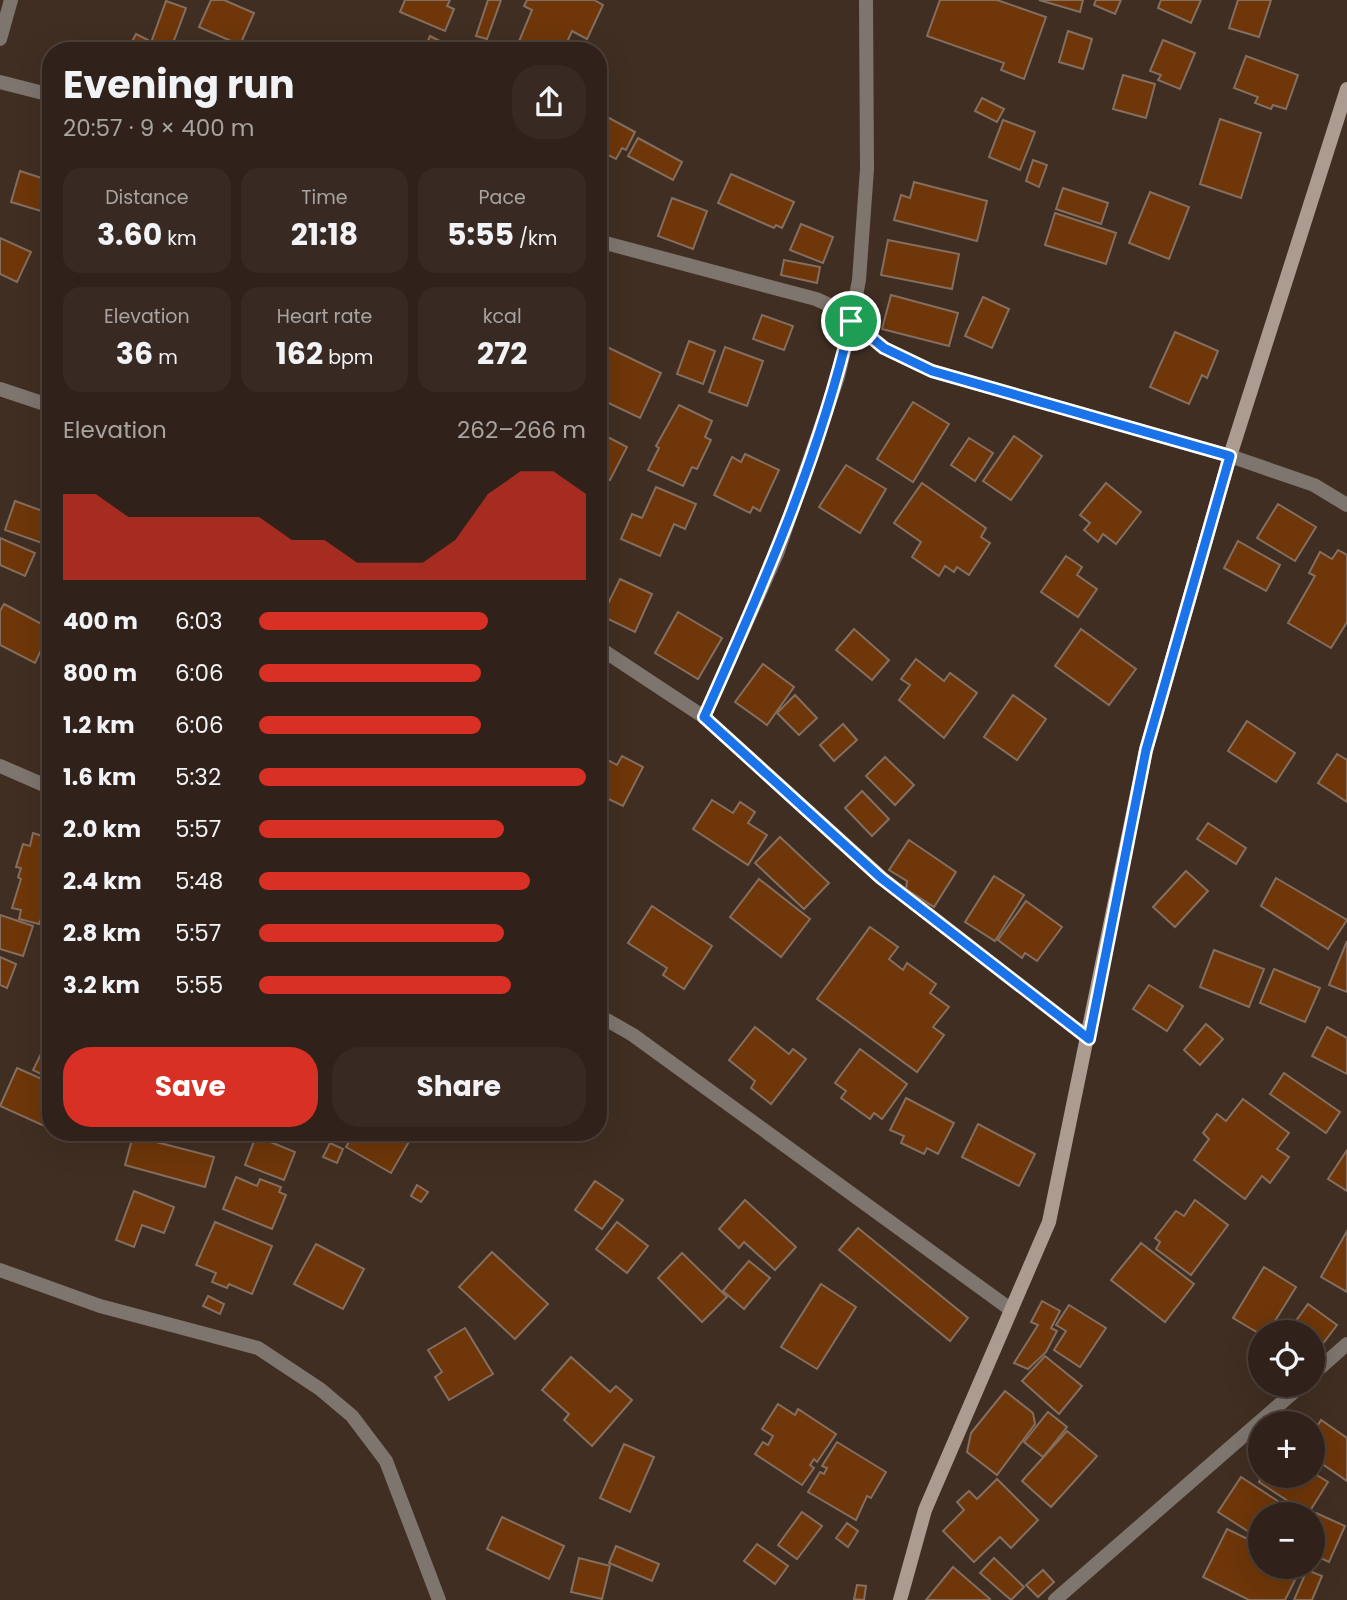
<!DOCTYPE html>
<html lang="en">
<head>
<meta charset="utf-8">
<style>
  body { margin:0; font-family:Poppins,sans-serif; background:#382a23; color:#f1f3f6; height:100vh; display:flex; flex-direction:column; font-size:26px; white-space:nowrap }
  * { box-sizing:border-box; margin:0 }
  p { font-size:23px; color:#a8a4a2 }
  .icon { flex:none; width:38px; height:38px; fill:none; stroke:currentColor; stroke-width:2; stroke-linecap:round; stroke-linejoin:round }
  .map { position:relative; flex:1; overflow:hidden }
  .drawer { position:absolute; left:42px; top:42px; width:565px; height:1099px; display:flex; flex-direction:column; background:#30221a; border-radius:28px; box-shadow:0 7px 28px #0002,0 0 0 2px #4b3f39 }
  .drawer>* { flex:none }
  .buttons { position:absolute; left:1248px; top:1320px; display:grid; gap:14px }
  .buttons a { display:grid; place-items:center; width:77px; height:77px; border-radius:50%; background:#30221a; box-shadow:0 7px 28px #0002,0 0 0 2px #4b3f39; font-size:35px }
  .pin { position:absolute; display:grid; place-items:center; width:60px; height:60px; color:#fff; margin:-30px; border:4px solid #fff; border-radius:50%; box-shadow:0 2px 7px #0007 }
  .round { display:grid; place-items:center; flex:none; width:74px; height:74px; border-radius:28px; background:#382a23 }
  .summary { display:flex; align-items:center; justify-content:space-between; height:119px; padding:0 21px }
  h1 { font-size:38px; font-weight:700; line-height:52px }
  .stats { display:grid; grid-template-columns:repeat(3,1fr); gap:10px; height:119px; padding:7px 21px }
  .stats div { display:grid; align-content:center; border-radius:18px; background:#382a23; text-align:center }
  .stats b { font-size:30px; font-weight:700 }
  .stats small { font-size:19px; font-weight:400 }
  .stats p { font-size:19px }
  .chart { height:196px; padding:14px 21px }
  .chart p { display:flex; justify-content:space-between }
  .chart svg { width:100%; height:126px; margin-top:7px; fill:#d93025; opacity:.7 }
  .action { display:flex; gap:14px; margin-top:auto; padding:14px 21px }
  .action a { flex:1; height:80px; border-radius:28px; background:#d93025; color:#fff; font-size:28px; font-weight:700; line-height:80px; text-align:center }
  .action a+a { background:#382a23; color:#f1f3f6 }
  ul { padding:0 21px; list-style:none; font-size:23px }
  li { display:grid; grid-template-columns:112px 84px 1fr; align-items:center; height:52px }
  li i { height:18px; border-radius:9px; background:#d93025 }
  .map>svg:first-child { display:block }
  .building { fill:#6e3609; stroke:#846e60; stroke-width:2 }
  .lines { fill:none; stroke-linecap:round; stroke-linejoin:round }
  .street { stroke:#7f756f; stroke-width:14 }
  .secondary { stroke:#ab9b91; stroke-width:14 }
  .route-casing { stroke:#fff; stroke-width:14 }
  .route { stroke:#1a73e8; stroke-width:9 }
</style>
</head>
<body>
<div class="map">
<svg width="1347" height="1600" viewBox="0 0 1347 1600">
  <rect width="100%" height="100%" fill="#402e22"/>
  <g class="building">
    <polygon points="211,0 224,0 254,13 240,45 199,27"/>
    <polygon points="405,0 450,0 447,6 454,9 445,31 400,12"/>
    <polygon points="488,0 501,0 487,39 476,36"/>
    <polygon points="527,0 594,0 603,5 587,39 572,31 563,51 515,51 532,10 524,6"/>
    <polygon points="940,0 997,0 1046,17 1024,79 1001,70 1004,63 927,36"/>
    <polygon points="1039,0 1083,0 1080,12"/>
    <polygon points="1096,0 1121,0 1115,14 1094,5"/>
    <polygon points="1161,0 1201,0 1191,23 1158,8"/>
    <polygon points="1238,0 1271,0 1259,37 1229,28"/>
    <polygon points="166,1 186,8 170,51 148,51"/>
    <polygon points="1068,31 1092,39 1083,69 1059,62"/>
    <polygon points="136,34 148,40 143,51 129,47"/>
    <polygon points="430,36 459,51 423,51"/>
    <polygon points="1163,40 1195,53 1180,89 1158,80 1161,75 1150,71"/>
    <polygon points="1246,56 1298,75 1286,109 1273,105 1271,109 1255,103 1258,97 1234,88"/>
    <polygon points="1123,75 1155,84 1146,118 1113,109"/>
    <polygon points="982,98 1004,109 997,122 975,111"/>
    <polygon points="598,112 635,132 626,150 622,148 616,159 598,150 601,143"/>
    <polygon points="1220,119 1261,133 1241,198 1200,184"/>
    <polygon points="1003,120 1035,132 1020,170 989,157"/>
    <polygon points="638,138 682,162 673,180 628,156"/>
    <polygon points="1033,160 1047,165 1039,187 1026,181"/>
    <polygon points="20,171 51,181 51,214 11,202"/>
    <polygon points="731,174 794,202 782,228 776,225 774,228 718,203"/>
    <polygon points="914,182 987,201 977,241 894,220 901,195 910,198"/>
    <polygon points="1063,188 1108,203 1101,224 1056,209"/>
    <polygon points="1150,192 1189,207 1169,259 1129,243"/>
    <polygon points="672,198 707,211 693,249 658,236"/>
    <polygon points="1055,213 1116,233 1106,264 1045,245"/>
    <polygon points="801,224 833,237 823,263 790,250"/>
    <polygon points="0,238 31,252 17,282 0,274"/>
    <polygon points="888,240 959,254 952,289 881,275"/>
    <polygon points="784,260 820,267 817,283 781,275"/>
    <polygon points="891,295 958,313 949,346 882,329"/>
    <polygon points="983,297 1009,309 992,348 965,336"/>
    <polygon points="762,315 793,326 784,350 753,339"/>
    <polygon points="1175,332 1218,351 1207,378 1202,375 1189,404 1150,387"/>
    <polygon points="689,341 715,351 703,384 677,374"/>
    <polygon points="603,345 661,373 640,418 598,398 598,353"/>
    <polygon points="725,347 763,361 747,406 709,392"/>
    <polygon points="913,402 949,424 913,482 877,459"/>
    <polygon points="679,405 712,421 705,437 711,440 697,469 692,467 683,486 648,470 659,448 656,446"/>
    <polygon points="598,432 627,447 610,480 598,473"/>
    <polygon points="1014,436 1042,456 1011,500 983,481"/>
    <polygon points="969,438 993,453 975,481 951,465"/>
    <polygon points="745,454 779,470 760,511 753,507 750,513 714,495 732,457 741,462"/>
    <polygon points="846,465 886,489 860,533 819,507"/>
    <polygon points="922,483 986,528 981,537 990,543 969,575 957,567 954,572 945,566 939,576 912,557 921,542 894,523"/>
    <polygon points="1106,483 1141,512 1116,544 1103,534 1098,542 1084,530 1090,523 1080,515"/>
    <polygon points="656,487 696,504 685,529 674,524 660,556 621,539 632,514 642,518"/>
    <polygon points="15,501 51,514 42,543 5,530"/>
    <polygon points="1278,504 1316,527 1295,561 1257,538"/>
    <polygon points="0,538 35,553 25,576 0,565"/>
    <polygon points="1238,541 1280,565 1266,591 1224,568"/>
    <polygon points="1338,550 1347,555 1347,622 1331,648 1288,623 1315,576 1309,573 1320,552 1332,559"/>
    <polygon points="1066,556 1082,567 1077,575 1097,589 1078,617 1041,592"/>
    <polygon points="620,579 652,594 635,632 602,616"/>
    <polygon points="4,604 51,629 35,663 0,645 0,611"/>
    <polygon points="678,612 722,638 698,679 655,653"/>
    <polygon points="854,629 889,660 872,680 836,650"/>
    <polygon points="1081,629 1136,669 1109,705 1055,666"/>
    <polygon points="916,659 944,681 950,673 977,693 944,738 899,700 910,685 901,679"/>
    <polygon points="763,664 794,687 767,725 735,702"/>
    <polygon points="795,695 817,718 799,735 777,713"/>
    <polygon points="1013,695 1046,719 1017,760 984,737"/>
    <polygon points="1247,721 1295,753 1276,782 1228,751"/>
    <polygon points="843,724 857,740 834,761 820,745"/>
    <polygon points="1337,754 1347,760 1347,802 1318,783"/>
    <polygon points="598,755 617,765 622,756 643,767 623,806 598,794"/>
    <polygon points="885,757 914,785 895,805 866,776"/>
    <polygon points="862,791 889,819 872,836 845,808"/>
    <polygon points="712,800 733,813 740,802 755,812 748,823 767,835 748,865 693,829"/>
    <polygon points="1208,823 1246,848 1236,864 1197,839"/>
    <polygon points="33,833 51,839 51,892 39,924 19,919 21,910 12,908 21,879 18,877 21,868 16,867 23,844 30,846"/>
    <polygon points="780,837 829,883 804,909 755,863"/>
    <polygon points="909,840 956,872 934,907 906,889 907,881 889,870"/>
    <polygon points="1186,871 1208,891 1175,927 1153,907"/>
    <polygon points="994,876 1024,895 995,941 965,922"/>
    <polygon points="1276,878 1347,920 1328,949 1261,906"/>
    <polygon points="759,879 810,919 781,957 730,917"/>
    <polygon points="1026,901 1062,927 1037,961 1025,953 1022,958 998,940"/>
    <polygon points="652,906 712,946 684,989 663,975 667,968 628,943"/>
    <polygon points="0,915 33,926 23,956 0,949"/>
    <polygon points="870,927 898,947 889,959 903,970 907,963 936,984 930,993 949,1007 933,1027 944,1035 917,1072 817,999"/>
    <polygon points="1347,941 1347,992 1329,985"/>
    <polygon points="1214,950 1264,969 1249,1007 1200,987"/>
    <polygon points="0,957 16,964 7,988 0,985"/>
    <polygon points="1274,969 1320,988 1305,1022 1260,1003"/>
    <polygon points="1149,985 1183,1006 1167,1031 1133,1009"/>
    <polygon points="1206,1024 1223,1039 1200,1065 1184,1050"/>
    <polygon points="755,1027 789,1054 793,1049 806,1059 771,1104 751,1088 755,1081 729,1060"/>
    <polygon points="1327,1027 1347,1038 1347,1074 1312,1056"/>
    <polygon points="44,1048 51,1051 47,1077 33,1070"/>
    <polygon points="860,1049 907,1084 882,1119 874,1113 870,1119 841,1098 846,1091 835,1083"/>
    <polygon points="17,1068 51,1083 51,1129 0,1106"/>
    <polygon points="1284,1073 1340,1112 1326,1133 1270,1094"/>
    <polygon points="906,1098 954,1123 938,1154 927,1148 924,1154 901,1143 904,1136 890,1130"/>
    <polygon points="1243,1099 1289,1133 1277,1149 1289,1157 1270,1183 1262,1176 1245,1199 1194,1160 1209,1139 1203,1133 1217,1114 1226,1121"/>
    <polygon points="978,1124 1035,1154 1019,1186 962,1157"/>
    <polygon points="355,1132 413,1132 414,1133 391,1173 346,1147"/>
    <polygon points="475,1132 507,1132 504,1141"/>
    <polygon points="133,1136 214,1157 205,1187 125,1165"/>
    <polygon points="256,1136 295,1152 284,1180 245,1165"/>
    <polygon points="330,1143 343,1149 337,1163 323,1157"/>
    <polygon points="1347,1150 1347,1191 1328,1179"/>
    <polygon points="236,1177 257,1186 260,1179 281,1187 279,1192 286,1195 272,1229 223,1209"/>
    <polygon points="595,1181 623,1200 602,1229 575,1210"/>
    <polygon points="417,1185 428,1192 421,1202 411,1196"/>
    <polygon points="134,1191 174,1207 164,1233 142,1225 134,1247 116,1240"/>
    <polygon points="745,1200 796,1247 775,1270 744,1242 739,1248 719,1229"/>
    <polygon points="1195,1200 1228,1225 1191,1275 1156,1249 1160,1242 1155,1238 1176,1211 1184,1216"/>
    <polygon points="215,1222 272,1246 252,1294 229,1284 227,1288 212,1282 216,1273 196,1265"/>
    <polygon points="617,1222 648,1246 627,1273 596,1249"/>
    <polygon points="858,1228 968,1318 950,1341 839,1250"/>
    <polygon points="1347,1231 1347,1292 1321,1277"/>
    <polygon points="1141,1243 1194,1284 1165,1322 1111,1280"/>
    <polygon points="316,1244 364,1269 343,1309 294,1284"/>
    <polygon points="492,1252 548,1304 515,1339 459,1287"/>
    <polygon points="682,1253 727,1297 702,1322 658,1278"/>
    <polygon points="749,1261 770,1278 744,1309 723,1291"/>
    <polygon points="1264,1267 1296,1287 1268,1332 1260,1332 1260,1334 1233,1318"/>
    <polygon points="821,1284 856,1307 817,1369 781,1347"/>
    <polygon points="208,1296 224,1304 220,1314 203,1306"/>
    <polygon points="1042,1301 1060,1311 1051,1328 1057,1331 1046,1352 1028,1369 1014,1363 1038,1325 1031,1322"/>
    <polygon points="1308,1304 1337,1325 1312,1358 1312,1332 1288,1332"/>
    <polygon points="1069,1305 1106,1328 1080,1367 1054,1350 1066,1331 1056,1325"/>
    <polygon points="465,1328 493,1374 449,1400 435,1377 442,1372 428,1350"/>
    <polygon points="1045,1356 1082,1386 1059,1414 1022,1381"/>
    <polygon points="571,1357 610,1392 616,1386 632,1400 592,1446 564,1420 569,1414 542,1390"/>
    <polygon points="1005,1391 1033,1413 1035,1424 997,1475 967,1452 971,1433"/>
    <polygon points="778,1404 795,1415 798,1409 836,1434 817,1462 814,1459 810,1465 814,1468 802,1485 755,1454 763,1442 768,1445 773,1436 762,1429"/>
    <polygon points="1048,1412 1067,1427 1043,1457 1024,1442"/>
    <polygon points="1305,1416 1318,1425 1321,1420 1347,1438 1347,1481 1312,1457 1312,1423 1301,1423"/>
    <polygon points="1067,1431 1097,1456 1051,1507 1022,1481"/>
    <polygon points="837,1442 886,1472 871,1498 867,1496 856,1520 808,1492 820,1472 824,1474 827,1468 822,1466"/>
    <polygon points="624,1444 654,1457 630,1512 600,1498"/>
    <polygon points="1312,1472 1328,1482 1308,1514 1259,1482 1263,1475 1312,1475"/>
    <polygon points="1241,1477 1284,1505 1279,1514 1260,1514 1260,1539 1218,1512"/>
    <polygon points="997,1479 1038,1520 1011,1548 1000,1537 974,1562 943,1531 964,1510 957,1502 969,1491 977,1499"/>
    <polygon points="802,1512 822,1526 797,1559 778,1545"/>
    <polygon points="1316,1513 1345,1526 1329,1562 1312,1554 1312,1519"/>
    <polygon points="502,1517 564,1546 549,1579 487,1549"/>
    <polygon points="847,1523 858,1531 848,1547 836,1538"/>
    <polygon points="1227,1529 1260,1545 1260,1566 1302,1566 1285,1600 1249,1600 1203,1577"/>
    <polygon points="757,1544 788,1566 775,1584 744,1561"/>
    <polygon points="616,1546 659,1564 652,1581 609,1563"/>
    <polygon points="579,1558 610,1566 602,1599 571,1592"/>
    <polygon points="994,1558 1024,1587 1011,1600 980,1573"/>
    <polygon points="953,1567 990,1599 989,1600 926,1600"/>
    <polygon points="1043,1570 1054,1582 1038,1597 1026,1585"/>
    <polygon points="1307,1570 1322,1576 1312,1600 1294,1600"/>
    <polygon points="857,1585 866,1586 864,1600 854,1599"/>
  </g>
  <g class="lines">
    <g class="street">
      <polyline points="0,39 11,0"/>
      <polyline points="0,82 51,95"/>
      <polyline points="598,241 816,299 836,308 884,348 932,371 1230,456 1314,485 1347,505"/>
      <polyline points="0,389 51,406"/>
      <polyline points="598,647 704,717 882,878 1089,1039"/>
      <polyline points="704,717 777,554 838,377 851,321 859,280 867,169 866,0"/>
      <polyline points="0,766 51,788"/>
      <polyline points="598,1015 633,1035 1010,1309"/>
      <polyline points="0,1270 100,1306 258,1348 320,1389 352,1416 386,1461 439,1600"/>
      <polyline points="1312,1375 1347,1344"/>
      <polyline points="1055,1600 1303,1384"/>
    </g>
    <polyline class="secondary" points="900,1600 925,1510 1049,1222 1146,750 1230,456 1347,89"/>
  </g>
  <g class="lines">
    <g class="route-casing">
      <path id="route" d="M851,321L884,348L932,371L1230,456L1146,750L1089,1039L881,878L704,717C762,588 819,459 851,321Z"/>
    </g>
    <use href="#route" class="route"/>
  </g>
</svg>
<div class="buttons">
<a><svg class="icon" aria-label="locate" viewBox="0 0 24 24"><circle cx="12" cy="12" r="6"/><path d="M12 2v4M12 18v4M2 12h4M18 12h4"/></svg></a>
<a>+</a>
<a>−</a>
</div>
<div class="pin" style="left:851px;top:321px;background:#1e9e55"><svg class="icon" aria-label="arrive" viewBox="0 0 24 24"><path d="M6 21V4h12l-3 4 3 4H6"/></svg></div>
<section class="drawer">
<div class="summary"><div><h1>Evening run</h1><p>20:57 · 9 × 400 m</p></div><a class="round"><svg class="icon" aria-label="share" viewBox="0 0 24 24"><path d="M12 15V3M7 8l5-5 5 5M5 13v7h14v-7"/></svg></a></div>
<div class="stats">
<div><p>Distance</p><b>3.60<small> km</small></b></div>
<div><p>Time</p><b>21:18</b></div>
<div><p>Pace</p><b>5:55<small> /km</small></b></div>
</div>
<div class="stats">
<div><p>Elevation</p><b>36<small> m</small></b></div>
<div><p>Heart rate</p><b>162<small> bpm</small></b></div>
<div><p>kcal</p><b>272</b></div>
</div>
<div class="chart"><p><span>Elevation</span>262–266 m</p>
<svg viewBox="0 0 160 44" preserveAspectRatio="none"><path d="M0 44V14L10 14L20 22L30 22L40 22L50 22L60 22L70 30L80 30L90 38L100 38L110 38L120 30L130 14L140 6L150 6L160 14V44z"/></svg>
</div>
<ul>
<li><b>400 m</b>6:03<i style="width:70%"></i></li>
<li><b>800 m</b>6:06<i style="width:68%"></i></li>
<li><b>1.2 km</b>6:06<i style="width:68%"></i></li>
<li><b>1.6 km</b>5:32<i style="width:100%"></i></li>
<li><b>2.0 km</b>5:57<i style="width:75%"></i></li>
<li><b>2.4 km</b>5:48<i style="width:83%"></i></li>
<li><b>2.8 km</b>5:57<i style="width:75%"></i></li>
<li><b>3.2 km</b>5:55<i style="width:77%"></i></li>
</ul>
<div class="action"><a>Save</a><a>Share</a></div>
</section>
</div>
</body>
</html>
